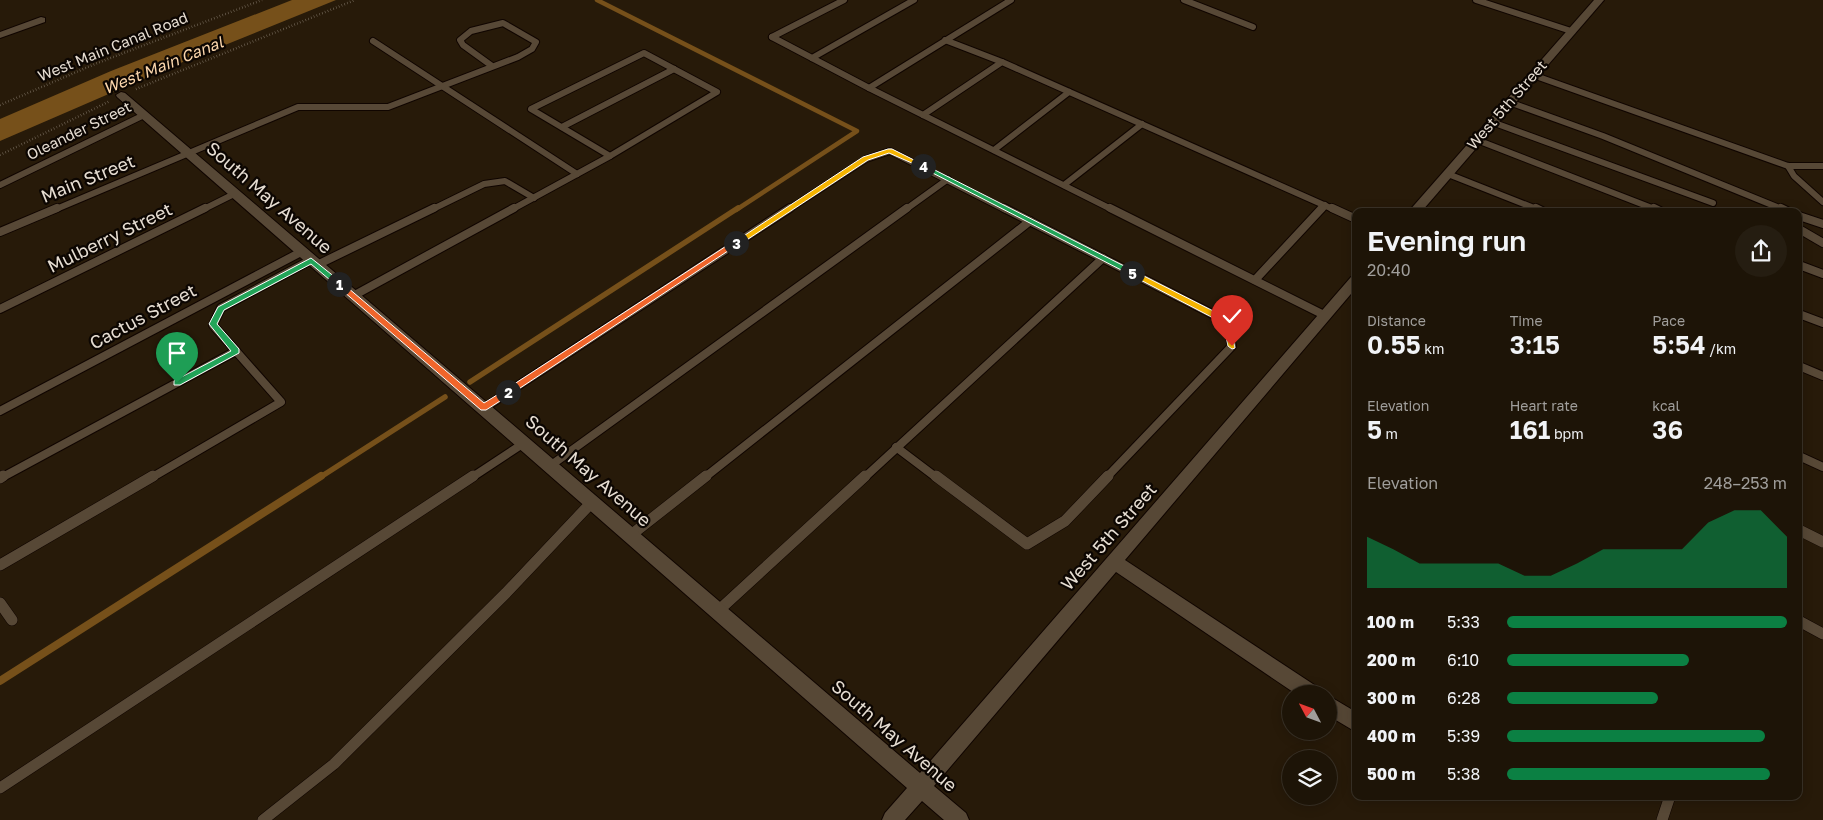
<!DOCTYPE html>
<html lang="en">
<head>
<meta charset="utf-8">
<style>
  body { margin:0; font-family:"Golos Text",sans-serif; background:#251d11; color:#f1f3f6; height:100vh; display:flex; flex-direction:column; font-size:19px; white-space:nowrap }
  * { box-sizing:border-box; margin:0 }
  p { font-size:16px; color:#a09e9b }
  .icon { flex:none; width:28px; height:28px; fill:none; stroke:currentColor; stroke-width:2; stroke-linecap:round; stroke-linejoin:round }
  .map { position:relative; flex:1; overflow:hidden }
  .panel { position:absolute; left:1352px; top:208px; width:450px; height:592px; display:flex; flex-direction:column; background:#1d1407; border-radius:10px; box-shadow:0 2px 12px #0003,0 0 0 1px #3b3328 }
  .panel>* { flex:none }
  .needle { width:32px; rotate:311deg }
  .fabs { position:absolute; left:1282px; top:685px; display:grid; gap:10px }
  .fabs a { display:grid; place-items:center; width:55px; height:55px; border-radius:50%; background:#1d1407; box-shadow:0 2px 12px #0003,0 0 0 1px #3b3328; font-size:25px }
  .pin { position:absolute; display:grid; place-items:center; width:42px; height:42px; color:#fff; margin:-51px -21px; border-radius:50% 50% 50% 0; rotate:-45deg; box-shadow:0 0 5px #0007 }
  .pin .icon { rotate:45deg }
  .km { position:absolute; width:25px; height:25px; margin:-12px; border-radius:50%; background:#222; color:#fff; font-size:14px; line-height:25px; text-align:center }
  .round { display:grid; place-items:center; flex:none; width:52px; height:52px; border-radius:26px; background:#251d11 }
  .head { display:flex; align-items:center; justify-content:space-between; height:85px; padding:0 15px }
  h1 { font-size:28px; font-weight:600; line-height:38px }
  .stats { display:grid; grid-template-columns:repeat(3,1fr); gap:8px; height:85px; padding:5px 15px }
  .stats div { display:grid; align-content:center }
  .stats b { font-size:25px; font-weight:600 }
  .stats small { font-size:14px; font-weight:400 }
  .stats p { font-size:14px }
  .chart { height:140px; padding:10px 15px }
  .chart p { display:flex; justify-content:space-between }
  .chart svg { width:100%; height:90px; margin-top:5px; fill:#0b8043; opacity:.7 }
  ul { padding:0 15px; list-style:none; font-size:16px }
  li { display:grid; grid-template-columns:80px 60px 1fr; align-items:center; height:38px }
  li i { height:12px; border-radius:6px; background:#0b8043 }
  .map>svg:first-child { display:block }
  .water { fill:#76501a }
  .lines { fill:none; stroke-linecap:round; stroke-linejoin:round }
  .stream-far2 { stroke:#76501a; stroke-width:4.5 }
  .stream-far1 { stroke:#76501a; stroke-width:5.5 }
  .stream { stroke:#76501a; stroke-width:8 }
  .lane-far2-casing { stroke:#100500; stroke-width:8 }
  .lane-far1-casing { stroke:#100500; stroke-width:10 }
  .lane-casing { stroke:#100500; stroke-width:12 }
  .street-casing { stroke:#100500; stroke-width:2 }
  .path { stroke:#84796b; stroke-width:2.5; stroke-dasharray:0.5 2.5; stroke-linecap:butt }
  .lane-far2 { stroke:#574836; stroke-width:6 }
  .lane-far1 { stroke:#574836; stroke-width:8 }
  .lane { stroke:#574836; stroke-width:11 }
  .street { fill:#574836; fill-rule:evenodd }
  .split-1 { fill:#22a559; stroke:#fff }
  .split-2 { fill:#f0652b; stroke:#fff }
  .split-3 { fill:#f0652b; stroke:#fff }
  .split-4 { fill:#f5b400; stroke:#fff }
  .split-5 { fill:#22a559; stroke:#fff }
  .split-6 { fill:#f5b400; stroke:#fff }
  .labels { text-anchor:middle; stroke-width:4.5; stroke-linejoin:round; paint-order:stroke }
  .far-street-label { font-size:15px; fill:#e6ddd2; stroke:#0c0602 }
  .far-water-label { font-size:16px; font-style:italic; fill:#fbd6ac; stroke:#0c0602 }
  .street-label { font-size:18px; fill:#e6ddd2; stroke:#0c0602 }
</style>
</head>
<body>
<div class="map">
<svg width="1823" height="820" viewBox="0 0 1823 820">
  <rect width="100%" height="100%" fill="#271a09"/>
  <polygon class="water" points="292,0 336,0 178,64 0,141 0,119 111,71"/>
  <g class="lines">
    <polyline class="stream-far2" points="597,0 857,131 736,210"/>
    <g class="stream-far1">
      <polyline points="470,382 738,208"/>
      <polyline points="319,478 445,397"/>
    </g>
    <polyline class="stream" points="0,681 321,476"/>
    <g class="lane-far2-casing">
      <g id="lane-far2">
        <polyline points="1184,0 1253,27"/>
        <polyline points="1476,0 1571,31"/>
        <polyline points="772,37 869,88 1113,210"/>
        <polyline points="772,37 844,0"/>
        <polyline points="945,40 1002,62"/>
        <polyline points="373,41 577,174"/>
        <polygon points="644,53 717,92 610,156 531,109"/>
        <polyline points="812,58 914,0"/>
        <polyline points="1533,75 1788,166 1823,166"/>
        <polyline points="869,88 1011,0"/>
        <polyline points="1509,102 1603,136 1784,210"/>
        <polyline points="923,115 1002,62 1335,210"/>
        <polyline points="1492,122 1713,203"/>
        <polyline points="562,127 674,69"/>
        <polyline points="1477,140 1657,210"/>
        <polyline points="994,150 1069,92"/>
        <polyline points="1788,166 1794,176 1823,202"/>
        <polyline points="1448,174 1539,210"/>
        <polyline points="0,185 144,115"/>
        <polyline points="1064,185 1142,124"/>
        <polyline points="54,210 298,107 388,107 518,57 532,49 536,42 503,23 471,31 460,40 463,45 492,66"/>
        <polyline points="202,210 234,194"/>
        <polyline points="431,210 484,184 505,181 534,198"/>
        <polyline points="511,210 610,156"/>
        <polyline points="788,210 866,159 890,151 1006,210"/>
        <polyline points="905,210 948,179"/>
        <polyline points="1321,210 1325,205"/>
      </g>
    </g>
    <g class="lane-far1-casing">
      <g id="lane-far1">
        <polyline points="1004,208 1226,321 1232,346 1106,478"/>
        <polyline points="1110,208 1326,316"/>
        <polyline points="1332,208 1356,219"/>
        <polyline points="1536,208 1542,211"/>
        <polyline points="1654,208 1660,211"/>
        <polyline points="1781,208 1787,211"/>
        <polyline points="1799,216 1823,224"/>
        <polyline points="1799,229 1823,243"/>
        <polyline points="0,232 57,208"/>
        <polyline points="317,265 434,208"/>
        <polyline points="1799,265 1823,274"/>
        <polyline points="1255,280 1322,208"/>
        <polyline points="353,296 514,208"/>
        <polyline points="0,309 205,208"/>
        <polyline points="1799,314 1823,323"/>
        <polyline points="1799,366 1823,376"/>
        <polyline points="484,408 790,208"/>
        <polyline points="0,411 301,252"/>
        <polyline points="896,447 937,478"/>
        <polyline points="1799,456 1823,467"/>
        <polyline points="550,466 907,208"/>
        <polyline points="1,478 236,351"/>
        <polyline points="151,478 281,402 213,325 221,308 311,260"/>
        <polyline points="471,478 524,443"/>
        <polyline points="704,478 1030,221"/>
        <polyline points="864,478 1103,258"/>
      </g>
    </g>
    <g class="lane-casing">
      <g id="lane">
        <polyline points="936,476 1027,544 1065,521 1108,476"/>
        <polyline points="0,478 3,476"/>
        <polyline points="1799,530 1823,542"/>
        <polyline points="631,535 706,476"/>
        <polyline points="0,565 153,476"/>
        <polyline points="0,603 12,620"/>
        <polyline points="718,611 865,476"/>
        <polyline points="1799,621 1823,634"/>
        <polyline points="0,788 473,476"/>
        <polyline points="263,820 334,764 506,593 592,502"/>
        <polyline points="1662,820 1670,796"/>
      </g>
    </g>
    <g class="street-casing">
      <g id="street">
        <polygon points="1594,0 1604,0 1422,211 1409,211"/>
        <polygon points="41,17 45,18 45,22 0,38 0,32"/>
        <polygon points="121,92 125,93 920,773 1351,277 1356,276 1356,288 1125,560 1319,688 1321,694 1296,694 1116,572 934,786 966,813 969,820 944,820 922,801 905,820 882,820 885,813 907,788 117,97 116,95"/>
        <polygon points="1329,696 1356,712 1356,732 1329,716"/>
      </g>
    </g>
    <g class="path">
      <polyline points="136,89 355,0"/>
      <polyline points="0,105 95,64 262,0"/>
      <polyline points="0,155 110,101"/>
    </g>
    <use href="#lane-far2" class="lane-far2"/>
    <use href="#lane-far1" class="lane-far1"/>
    <use href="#lane" class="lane"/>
    <use href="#street" class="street"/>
  </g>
  <polygon class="split-1" points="311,258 341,282 341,285 336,285 311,264 224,310 217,324 239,349 239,353 180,385 174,385 174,381 231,351 209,324 218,307"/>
  <polygon class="split-2" points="336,282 341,282 484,403 505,390 511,390 511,394 486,410 481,410 336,285"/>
  <polygon class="split-3" points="734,241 740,243 511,394 505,394 505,390"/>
  <polygon class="split-4" points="888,149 892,149 926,166 921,167 889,153 868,160 739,245 733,243 863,157"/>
  <polygon class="split-5" points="923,164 1134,271 1135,273 1129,274 921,167 920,166"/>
  <polygon class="split-6" points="1129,271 1134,271 1229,319 1235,348 1232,349 1228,346 1223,323 1129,274"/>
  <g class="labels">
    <g class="far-street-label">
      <text transform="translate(113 47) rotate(-22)" y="5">West Main Canal Road</text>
      <text transform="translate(1507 105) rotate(-49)" y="5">West 5th Street</text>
      <text transform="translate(79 131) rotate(-26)" y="5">Oleander Street</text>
    </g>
    <g class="far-water-label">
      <text transform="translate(163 65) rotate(-22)" y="6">West Main Canal</text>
    </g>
    <g class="street-label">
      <text transform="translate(88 179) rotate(-22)" y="6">Main Street</text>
      <text transform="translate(269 198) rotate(41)" y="6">South May Avenue</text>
      <text transform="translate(110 238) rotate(-26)" y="6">Mulberry Street</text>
      <text transform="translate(143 317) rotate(-28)" y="6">Cactus Street</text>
      <text transform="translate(588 471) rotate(41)" y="6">South May Avenue</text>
      <text transform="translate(1109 537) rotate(-49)" y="6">West 5th Street</text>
      <text transform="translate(894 736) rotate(41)" y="6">South May Avenue</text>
    </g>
  </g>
</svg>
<div class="fabs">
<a><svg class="needle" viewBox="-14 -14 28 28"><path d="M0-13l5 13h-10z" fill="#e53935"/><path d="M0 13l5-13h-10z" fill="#a09e9b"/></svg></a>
<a><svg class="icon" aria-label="layers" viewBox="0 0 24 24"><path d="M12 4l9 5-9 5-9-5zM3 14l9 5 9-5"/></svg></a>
</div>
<div class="pin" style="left:177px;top:383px;background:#1e9e55"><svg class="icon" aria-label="arrive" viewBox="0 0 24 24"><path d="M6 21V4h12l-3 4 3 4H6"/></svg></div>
<div class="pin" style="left:1232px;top:346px;background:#d93025"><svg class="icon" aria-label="check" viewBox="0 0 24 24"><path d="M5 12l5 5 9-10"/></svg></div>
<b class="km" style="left:339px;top:284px">1</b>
<b class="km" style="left:508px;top:392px">2</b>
<b class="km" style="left:736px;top:243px">3</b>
<b class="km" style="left:923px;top:166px">4</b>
<b class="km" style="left:1132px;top:273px">5</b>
<section class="panel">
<div class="head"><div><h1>Evening run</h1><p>20:40</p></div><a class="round"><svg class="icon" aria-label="share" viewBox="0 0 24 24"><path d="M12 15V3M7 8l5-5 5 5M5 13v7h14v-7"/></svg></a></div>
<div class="stats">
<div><p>Distance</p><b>0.55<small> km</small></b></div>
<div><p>Time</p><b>3:15</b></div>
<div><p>Pace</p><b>5:54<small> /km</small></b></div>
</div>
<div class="stats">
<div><p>Elevation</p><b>5<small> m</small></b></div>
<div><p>Heart rate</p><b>161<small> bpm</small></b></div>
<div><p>kcal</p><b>36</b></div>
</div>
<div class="chart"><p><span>Elevation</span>248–253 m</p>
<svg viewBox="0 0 160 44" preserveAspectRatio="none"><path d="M0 44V19L10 25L20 32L30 32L40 32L50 32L60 38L70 38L80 32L90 25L100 25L110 25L120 25L130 12L140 6L150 6L160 19V44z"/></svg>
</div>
<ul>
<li><b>100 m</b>5:33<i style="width:100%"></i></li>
<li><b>200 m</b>6:10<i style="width:65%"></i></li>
<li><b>300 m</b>6:28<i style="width:54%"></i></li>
<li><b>400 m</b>5:39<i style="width:92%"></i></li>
<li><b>500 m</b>5:38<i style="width:94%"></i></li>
</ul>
</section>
</div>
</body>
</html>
